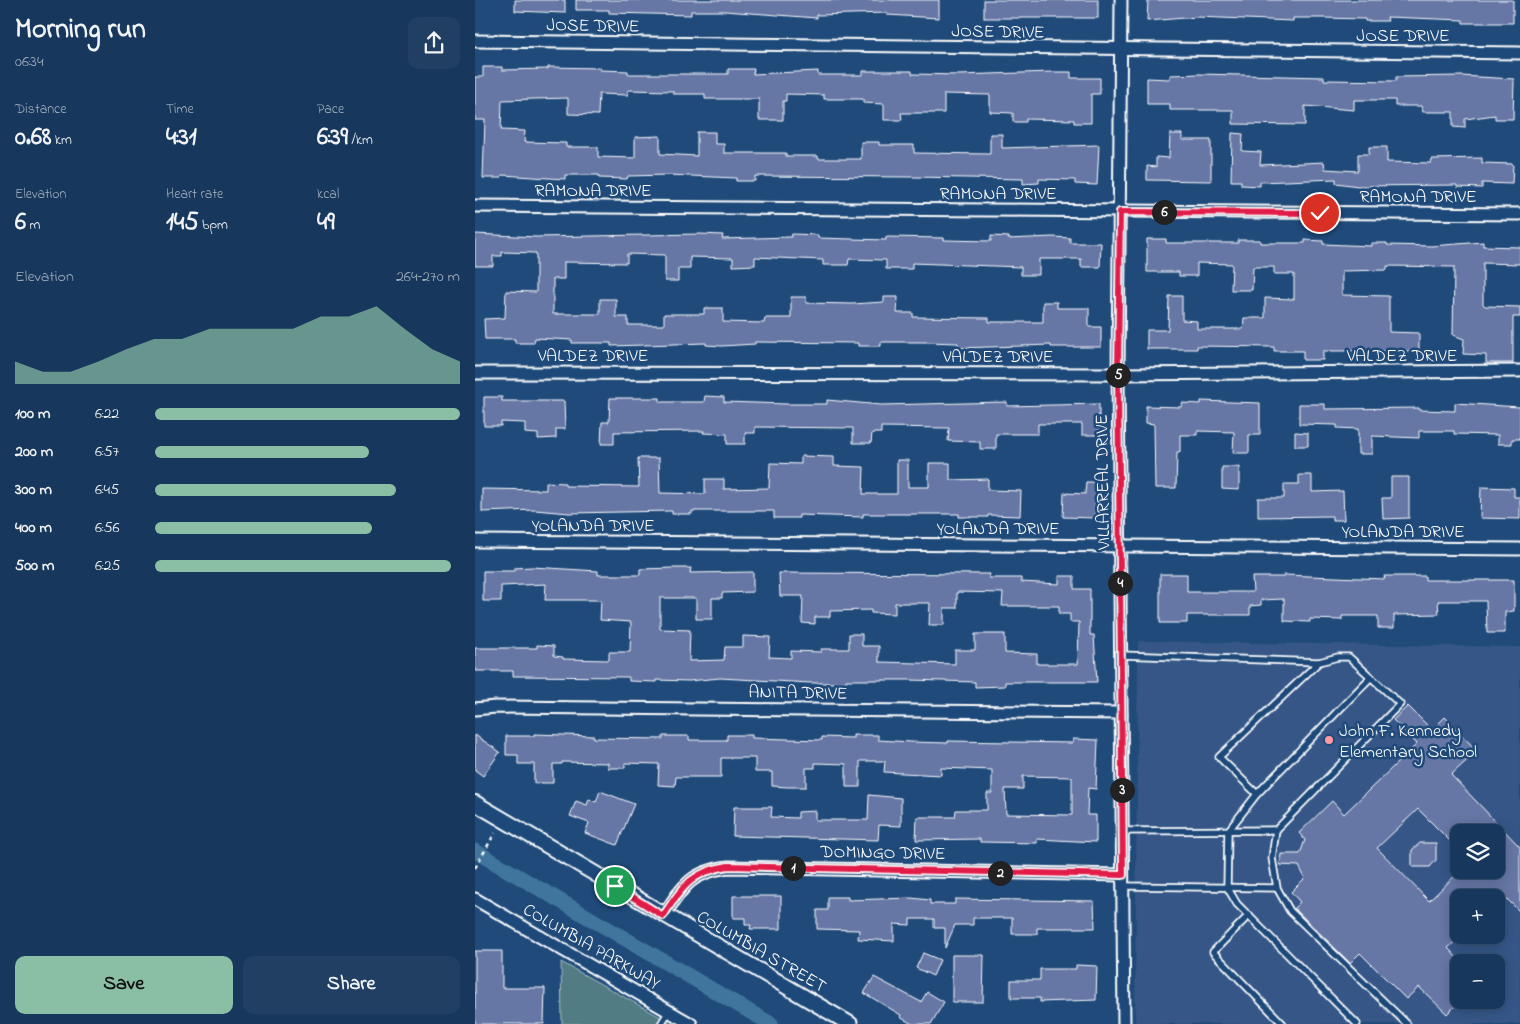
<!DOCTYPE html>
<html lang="en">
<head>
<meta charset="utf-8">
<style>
  body { margin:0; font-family:"Indie Flower",sans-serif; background:#203f62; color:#f1f3f6; height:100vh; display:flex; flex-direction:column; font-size:19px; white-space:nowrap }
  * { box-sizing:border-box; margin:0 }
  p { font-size:16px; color:#9eacbb }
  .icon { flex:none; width:28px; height:28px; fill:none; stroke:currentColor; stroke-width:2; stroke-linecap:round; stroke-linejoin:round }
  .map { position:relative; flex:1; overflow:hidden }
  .side { display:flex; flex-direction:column; background:#17385c; width:475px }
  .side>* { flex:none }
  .tools { position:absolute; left:975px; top:824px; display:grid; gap:10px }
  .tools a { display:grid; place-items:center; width:55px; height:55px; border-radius:10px; background:#17385c; box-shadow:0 2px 12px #0003,0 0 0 1px #365272; font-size:25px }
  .pin { position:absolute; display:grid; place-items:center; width:42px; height:42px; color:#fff; margin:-21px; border:2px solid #fff; border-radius:50%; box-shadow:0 1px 5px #0007 }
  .km { position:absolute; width:25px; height:25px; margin:-12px; border-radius:50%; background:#222; color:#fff; font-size:14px; line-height:25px; text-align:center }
  .round { display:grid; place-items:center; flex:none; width:52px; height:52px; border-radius:10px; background:#203f62 }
  .summary { display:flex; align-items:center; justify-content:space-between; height:85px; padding:0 15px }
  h1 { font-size:28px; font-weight:800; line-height:38px }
  .figures { display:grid; grid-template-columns:repeat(3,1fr); gap:8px; height:85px; padding:5px 15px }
  .figures div { display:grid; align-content:center }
  .figures b { font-size:25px; font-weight:800 }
  .figures small { font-size:14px; font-weight:400 }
  .figures p { font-size:14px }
  .chart { height:140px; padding:10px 15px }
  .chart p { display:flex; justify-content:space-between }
  .chart svg { width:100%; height:90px; margin-top:5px; fill:#8abfa5; opacity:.7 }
  .primary-button { display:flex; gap:10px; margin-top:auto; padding:10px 15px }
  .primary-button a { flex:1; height:58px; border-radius:10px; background:#8abfa5; color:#111; font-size:20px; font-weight:800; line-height:58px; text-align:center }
  .primary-button a+a { background:#203f62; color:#f1f3f6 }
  ul { padding:0 15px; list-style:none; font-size:16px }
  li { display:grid; grid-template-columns:80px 60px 1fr; align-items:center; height:38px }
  li i { height:12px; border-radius:6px; background:#8abfa5 }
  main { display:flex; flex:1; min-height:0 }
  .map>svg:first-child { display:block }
  .built { fill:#345787; fill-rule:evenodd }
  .green { fill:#517c84; stroke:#a8bec2 }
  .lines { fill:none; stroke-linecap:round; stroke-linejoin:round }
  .canal { stroke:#40769d; stroke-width:15 }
  .building { fill:#6676a5; stroke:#fff; fill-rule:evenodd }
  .service-casing { stroke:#fff; stroke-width:9 }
  .minor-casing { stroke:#fff; stroke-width:15 }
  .tertiary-casing { stroke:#fff; stroke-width:18 }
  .path { stroke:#fff; stroke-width:2.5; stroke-dasharray:4 4; stroke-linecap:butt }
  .service { stroke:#1f4a7a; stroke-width:5.5 }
  .minor { stroke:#1f4a7a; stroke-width:11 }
  .tertiary { stroke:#1f4a7a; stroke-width:14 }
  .route-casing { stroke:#fff; stroke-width:10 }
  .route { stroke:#e11d48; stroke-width:6 }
  .poi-dot { fill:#ff9aa2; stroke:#1f4a7a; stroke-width:2 }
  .labels { text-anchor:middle; stroke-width:5; stroke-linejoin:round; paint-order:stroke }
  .street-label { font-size:18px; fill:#fff; stroke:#1f4a7a }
  .poi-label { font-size:18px; fill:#fff; stroke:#1f4a7a; text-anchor:start }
</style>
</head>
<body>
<main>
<section class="side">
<div class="summary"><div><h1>Morning run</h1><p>06:34</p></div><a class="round"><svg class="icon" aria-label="share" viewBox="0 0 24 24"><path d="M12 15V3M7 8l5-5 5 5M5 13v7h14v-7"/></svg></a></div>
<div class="figures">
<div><p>Distance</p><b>0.68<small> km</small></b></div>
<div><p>Time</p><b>4:31</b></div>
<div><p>Pace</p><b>6:39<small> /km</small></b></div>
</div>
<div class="figures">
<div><p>Elevation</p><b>6<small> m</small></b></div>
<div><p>Heart rate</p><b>145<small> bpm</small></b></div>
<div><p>kcal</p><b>49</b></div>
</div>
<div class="chart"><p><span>Elevation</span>264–270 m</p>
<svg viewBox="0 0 160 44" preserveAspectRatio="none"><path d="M0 44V33L10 38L20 38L30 33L40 27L50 22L60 22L70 17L80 17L90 17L100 17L110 11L120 11L130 6L140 17L150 27L160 33V44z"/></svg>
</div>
<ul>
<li><b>100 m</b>6:22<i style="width:100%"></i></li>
<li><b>200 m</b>6:57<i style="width:70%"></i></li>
<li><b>300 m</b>6:45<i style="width:79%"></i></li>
<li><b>400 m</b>6:56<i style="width:71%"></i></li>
<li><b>500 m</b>6:25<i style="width:97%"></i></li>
</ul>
<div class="primary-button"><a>Save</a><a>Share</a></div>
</section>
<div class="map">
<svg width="1045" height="1024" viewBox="0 0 1045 1024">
  <rect width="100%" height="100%" fill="#1f4a7a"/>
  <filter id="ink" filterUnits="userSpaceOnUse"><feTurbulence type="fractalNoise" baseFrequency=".02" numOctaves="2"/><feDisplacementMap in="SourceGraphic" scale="10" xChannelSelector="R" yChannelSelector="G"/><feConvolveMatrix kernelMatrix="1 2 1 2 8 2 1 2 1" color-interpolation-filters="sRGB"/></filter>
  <g filter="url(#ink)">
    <path class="built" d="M663,641L1045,647V1024H660ZM984,832H1021V870H984ZM984,898H1021V935H984ZM984,962H1021V1000H984Z"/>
    <polygon class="green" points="86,962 198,1024 87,1024"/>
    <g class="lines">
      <polyline class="canal" points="0,851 296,1024"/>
    </g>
    <g class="building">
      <polygon points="40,0 90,0 90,13 40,11"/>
      <polygon points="101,0 464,0 464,18 412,15 412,13 342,15 342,18 250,11 216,11 216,15 134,13 134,10 101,10"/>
      <rect x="509" y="0" width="114" height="18"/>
      <polygon points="673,0 1038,0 1038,23 988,23 988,20 912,17 913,21 890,21 890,19 848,18 818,18 818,21 722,17 672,21"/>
      <polygon points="8,67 27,67 27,70 73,69 73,67 125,68 125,70 153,71 153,74 253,74 253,69 279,69 278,74 343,71 343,75 388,75 388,71 437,71 437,74 483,75 578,72 596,72 596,78 625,78 625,94 616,94 616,123 599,123 599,120 551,119 551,122 538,122 538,113 515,112 515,95 469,94 469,113 426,113 427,120 409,120 409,104 388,103 388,99 349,99 349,95 311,94 311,101 308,101 308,120 284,120 284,99 230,99 230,94 198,94 198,91 153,90 153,95 124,94 123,115 93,114 93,98 27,100 26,130 50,131 49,142 91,143 91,147 123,147 123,157 160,158 160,137 185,136 185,154 222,156 222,132 240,132 240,144 249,144 249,153 311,153 311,156 343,156 343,159 386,159 386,142 404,142 404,145 439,145 439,153 515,154 515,134 527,134 527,148 624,145 622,185 600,184 600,180 564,179 564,183 548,184 548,179 438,177 280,176 280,181 261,181 261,178 193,175 153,176 152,179 124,178 124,175 90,175 90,179 27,175 26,178 8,178 10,120 0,120 0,77 8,77"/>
      <polygon points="725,74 849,77 849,80 921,81 921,77 986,76 1039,79 1038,119 1020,119 1020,115 990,119 990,128 978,127 978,112 948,112 946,106 920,106 920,100 879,100 879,110 830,106 830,125 758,124 758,110 695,110 695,104 672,104 672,78 695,79 695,75"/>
      <polygon points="757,133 768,134 767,151 786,152 785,165 849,162 850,169 883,171 883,154 894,154 894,147 912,147 912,162 956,163 957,159 1007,158 1007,163 1038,164 1037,184 1007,183 1007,188 982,187 982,185 883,186 861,183 861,179 785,182 785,186 766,185 766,181 756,181"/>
      <polygon points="695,134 707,134 707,140 736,140 736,181 672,180 672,166 681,167 681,157 694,158"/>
      <polygon points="0,234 61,237 225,234 248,235 247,239 316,237 317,234 343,235 343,238 411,240 411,237 469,238 469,240 516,241 516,236 534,237 533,239 578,237 595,238 595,243 626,243 625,267 606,267 606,259 564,259 564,275 546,275 546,267 437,263 437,269 411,269 411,260 374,259 373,265 348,265 348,260 280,257 280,265 258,266 258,258 215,257 215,269 203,269 203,281 190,281 190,255 152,254 152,263 89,262 89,279 78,279 78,314 125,314 125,299 141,299 141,317 153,317 153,325 189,325 189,314 229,314 229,308 248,308 248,322 289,323 290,318 316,318 316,297 331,297 331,303 377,304 409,302 409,297 423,297 422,313 438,313 438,317 514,318 514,322 568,322 568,302 582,302 582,308 614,308 614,327 626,327 626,347 576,347 576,345 483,348 483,343 452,342 406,342 406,346 383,346 383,343 280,342 280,344 247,346 231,345 231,343 136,346 136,343 97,343 97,340 60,338 59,343 40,343 40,339 10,339 9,319 30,318 31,291 61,292 61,253 27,252 27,256 18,256 18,266 0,266"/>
      <polygon points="672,239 691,239 691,243 763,243 763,240 785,240 785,243 830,243 830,240 848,241 848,244 896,246 896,243 912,243 912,245 956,246 1008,242 1008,246 1045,247 1045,264 1008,263 1008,304 1010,306 1045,307 1045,317 1038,317 1038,363 1011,363 1011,355 988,354 989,339 978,335 979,267 912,266 912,270 867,271 867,295 914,296 914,332 944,333 944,351 848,351 848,360 828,360 828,351 799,351 799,347 722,346 722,349 672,349 672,330 693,330 694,296 707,296 707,320 722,321 722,329 768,329 769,318 790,318 790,298 819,299 819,274 799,274 799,267 778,267 777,290 756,290 757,264 722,263 722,276 704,276 704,272 672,272"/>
      <polygon points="230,396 249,397 249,402 311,404 352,404 352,400 406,405 532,402 532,406 624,404 624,435 607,435 607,424 563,424 563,434 521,434 521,449 505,449 505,442 473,441 474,428 406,427 406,433 397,433 396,443 378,443 378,428 280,427 280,433 270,433 270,444 252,444 252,434 228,433 229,431 139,432 139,444 126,444 127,422 134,422 135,398 185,398 185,402 229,402"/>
      <polygon points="9,397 27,397 27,401 89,401 90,429 81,429 81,438 63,439 63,434 50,433 50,423 26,422 26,426 9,426"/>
      <polygon points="726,401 785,403 785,435 774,435 774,453 758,453 759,432 722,431 722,435 705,435 705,452 702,452 701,488 680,488 679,424 671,423 671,406 706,407 707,403 726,404"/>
      <polygon points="980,403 1045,407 1045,439 1037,439 1037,444 1023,444 1023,435 979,434 979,431 944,431 944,438 897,436 897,454 883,454 883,429 862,428 862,425 824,424 824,404 850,404 850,409 944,408 944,410 980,411"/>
      <polygon points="820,432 833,433 833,446 820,446"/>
      <polygon points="326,456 359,457 359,466 389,467 388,494 422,494 422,460 433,460 433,487 454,487 454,463 475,463 475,480 513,479 513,490 546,491 545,516 513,515 513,517 484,517 484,514 388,514 388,517 324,515 324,518 299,518 299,511 217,511 217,514 197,514 197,511 94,513 60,510 7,512 7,489 71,490 71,482 90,483 90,486 164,487 163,458 184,458 185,493 230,494 230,479 249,479 249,489 294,488 295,463 326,464"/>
      <polygon points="747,467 764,467 764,490 747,489"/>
      <polygon points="824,475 837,475 837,492 868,491 869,520 857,520 857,516 783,517 783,498 809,498 809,484 824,484"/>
      <polygon points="916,477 934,477 934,518 908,519 907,498 916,498"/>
      <polygon points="611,482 621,482 620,518 588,517 589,493 610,494"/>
      <polygon points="1006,487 1039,488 1039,497 1045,497 1045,519 1005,518"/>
      <polygon points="57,567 123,571 123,575 165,575 165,569 199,568 216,568 215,573 278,572 278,592 247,593 247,598 237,598 237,619 221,619 221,598 185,598 185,629 215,630 214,661 249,660 250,647 268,647 268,636 295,637 294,657 316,658 316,651 346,652 346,649 374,649 374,634 387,634 387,646 404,646 404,662 480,664 480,650 500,650 500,634 530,634 530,653 562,654 562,664 603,664 604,622 595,622 595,614 584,614 584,606 527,606 528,593 482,592 482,608 469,608 469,625 454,625 455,603 420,603 420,614 396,613 396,610 355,611 355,617 340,617 340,624 327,623 328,596 305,596 304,573 515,574 514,578 546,578 546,582 584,584 584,576 599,576 599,589 615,589 615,635 619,635 622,682 530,682 530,686 500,687 500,682 435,680 371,680 371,683 336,683 245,678 214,681 181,680 181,682 154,681 154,677 38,676 38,671 0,671 0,648 62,648 62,645 79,646 79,656 88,657 88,659 134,660 134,652 155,652 156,622 125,620 126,600 70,600 71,584 26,586 26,601 8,601 8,571 40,571 39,568"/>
      <polygon points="685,574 712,574 712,592 778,592 777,577 809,577 809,575 910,579 909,576 950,576 950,580 1039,580 1039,611 1030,612 1030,633 1012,633 1011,601 963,601 964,614 919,615 919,628 903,628 903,616 867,616 867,620 835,619 835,622 809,621 809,599 786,600 786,605 775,606 775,615 712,615 712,623 685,623"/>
      <path d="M933,706L957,730L970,717L1002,751L976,775L1045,847V912L1028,895L1026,898H984V938L973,948L984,960V1002L972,1014L944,987L931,999L885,953L875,963L819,908L825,902L816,892L830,878L824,866L805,865L806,854H825L830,840L824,833L857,801L869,814L942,744L918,720ZM943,809L984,850V832H1021V870H986L954,901L902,848Z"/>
      <path d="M59,734L119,736V738L188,739V736H214V740H252V735H277V738L347,740V737L378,738V735H403V740L436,742L473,743V741L598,743V739L623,740L621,789L613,788L612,815H621V842L562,839V843L505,842V839L441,840L442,817H480L481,810H512V793H517V770L466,768V775L409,772L410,761H385V787H371V764L340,763V768H331V787H313L297,786V772H280V758H246V777H201L200,786L183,785L184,764L150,763V768H133V763L87,762V764H78V783H59V764H43V755H31V736H59ZM548,776L597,777V815L531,814L530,789H548Z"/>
      <polygon points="0,735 25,752 8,776 0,770"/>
      <polygon points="125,791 159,804 142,845 110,833 114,823 95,816 101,801 112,805 114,799 121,802"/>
      <polygon points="394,795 426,798 426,826 404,825 403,840 258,836 259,807 297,807 296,817 323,818 323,812 340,811 340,820 393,820"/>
      <polygon points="945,843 961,843 961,860 955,867 937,867 937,850"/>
      <polygon points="258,896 306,896 306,929 275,929 276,925 270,925 270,918 258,918"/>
      <polygon points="353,897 373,897 373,900 436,898 455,900 455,904 480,904 480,899 619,901 620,928 562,928 562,934 537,934 537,918 498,918 498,925 480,925 470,948 470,928 459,928 459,919 435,919 435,925 419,924 419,941 383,939 384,930 342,929 342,910 353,910"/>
      <polygon points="0,951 27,951 27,988 70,988 69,1024 0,1024"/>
      <polygon points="448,953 465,960 458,976 441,968"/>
      <polygon points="477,955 509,955 508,1002 477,1002"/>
      <polygon points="601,965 622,966 621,1000 565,1002 565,998 536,998 536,980 565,980 565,969 601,969"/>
      <polygon points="399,977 446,1002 452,992 469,1002 456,1024 437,1024 425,1017 426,1015 389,993"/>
    </g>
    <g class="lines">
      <g class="service-casing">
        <g id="service">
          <polyline points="646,655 844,662"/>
          <polyline points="782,794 896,677"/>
          <polyline points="801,830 925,704 874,657 863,657 844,662 744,757 782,794 753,831 752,887 762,904 882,1024"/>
          <polyline points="647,831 801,830 797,858 802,888 648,886"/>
          <polyline points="802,888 815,911 932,1024"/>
          <polyline points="774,915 738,952 808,1024"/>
          <polyline points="186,1024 194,1011"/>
        </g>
      </g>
      <g class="minor-casing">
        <g id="minor">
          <polyline points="646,0 643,374 649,1024"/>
          <polyline points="0,41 1045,53"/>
          <polyline points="0,206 1045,214"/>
          <polyline points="0,373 643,374 1045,371"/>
          <polyline points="0,541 1045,549"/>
          <polyline points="0,709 20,707 646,713"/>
          <polyline points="0,899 216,1024"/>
          <path d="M189,915C208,886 216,872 253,867L647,875"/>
        </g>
      </g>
      <g class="tertiary-casing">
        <polyline id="tertiary" points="0,803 375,1024"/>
      </g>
      <polyline class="path" points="0,868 20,833"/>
      <use href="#service" class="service"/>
      <use href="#minor" class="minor"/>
      <use href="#tertiary" class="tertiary"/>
    </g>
  </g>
  <g class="lines" filter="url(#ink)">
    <g class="route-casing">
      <path id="route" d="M140,886L188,916C208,886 216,872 253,866L648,875L643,374L645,212L845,213"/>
    </g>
    <use href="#route" class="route"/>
  </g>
  <circle class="poi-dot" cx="854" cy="740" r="5"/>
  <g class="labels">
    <g class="street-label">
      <text transform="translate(118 25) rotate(1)" y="6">JOSE DRIVE</text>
      <text transform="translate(523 31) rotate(1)" y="6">JOSE DRIVE</text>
      <text x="928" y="41">JOSE DRIVE</text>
      <text x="118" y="196">RAMONA DRIVE</text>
      <text x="523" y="199">RAMONA DRIVE</text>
      <text x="943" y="202">RAMONA DRIVE</text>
      <text x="118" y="361">VALDEZ DRIVE</text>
      <text x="927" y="361">VALDEZ DRIVE</text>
      <text x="523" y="362">VALDEZ DRIVE</text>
      <text transform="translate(627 482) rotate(-91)" y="6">VILLARREAL DRIVE</text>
      <text x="118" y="531">YOLANDA DRIVE</text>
      <text x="523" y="534">YOLANDA DRIVE</text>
      <text x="928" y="537">YOLANDA DRIVE</text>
      <text transform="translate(323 692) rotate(1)" y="6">ANITA DRIVE</text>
      <text transform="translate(408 852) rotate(1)" y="6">DOMINGO DRIVE</text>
      <text transform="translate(117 946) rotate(30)" y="6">COLUMBIA PARKWAY</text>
      <text transform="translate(287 951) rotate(30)" y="6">COLUMBIA STREET</text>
    </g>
    <g class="poi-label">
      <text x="864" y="736">John F. Kennedy<tspan x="864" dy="21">Elementary School</tspan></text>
    </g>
  </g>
</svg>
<div class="tools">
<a><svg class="icon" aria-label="layers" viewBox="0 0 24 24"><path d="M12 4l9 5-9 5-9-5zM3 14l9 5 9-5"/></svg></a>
<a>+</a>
<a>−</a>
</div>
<div class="pin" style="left:140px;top:886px;background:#1e9e55"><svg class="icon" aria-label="arrive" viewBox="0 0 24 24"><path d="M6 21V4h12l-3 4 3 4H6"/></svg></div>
<div class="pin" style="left:845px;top:213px;background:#d93025"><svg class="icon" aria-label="check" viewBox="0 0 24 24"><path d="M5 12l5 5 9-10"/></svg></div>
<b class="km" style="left:318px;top:868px">1</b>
<b class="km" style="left:525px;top:873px">2</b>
<b class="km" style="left:647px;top:790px">3</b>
<b class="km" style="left:645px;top:583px">4</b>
<b class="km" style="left:643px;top:375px">5</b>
<b class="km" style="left:689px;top:212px">6</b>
</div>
</main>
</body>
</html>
